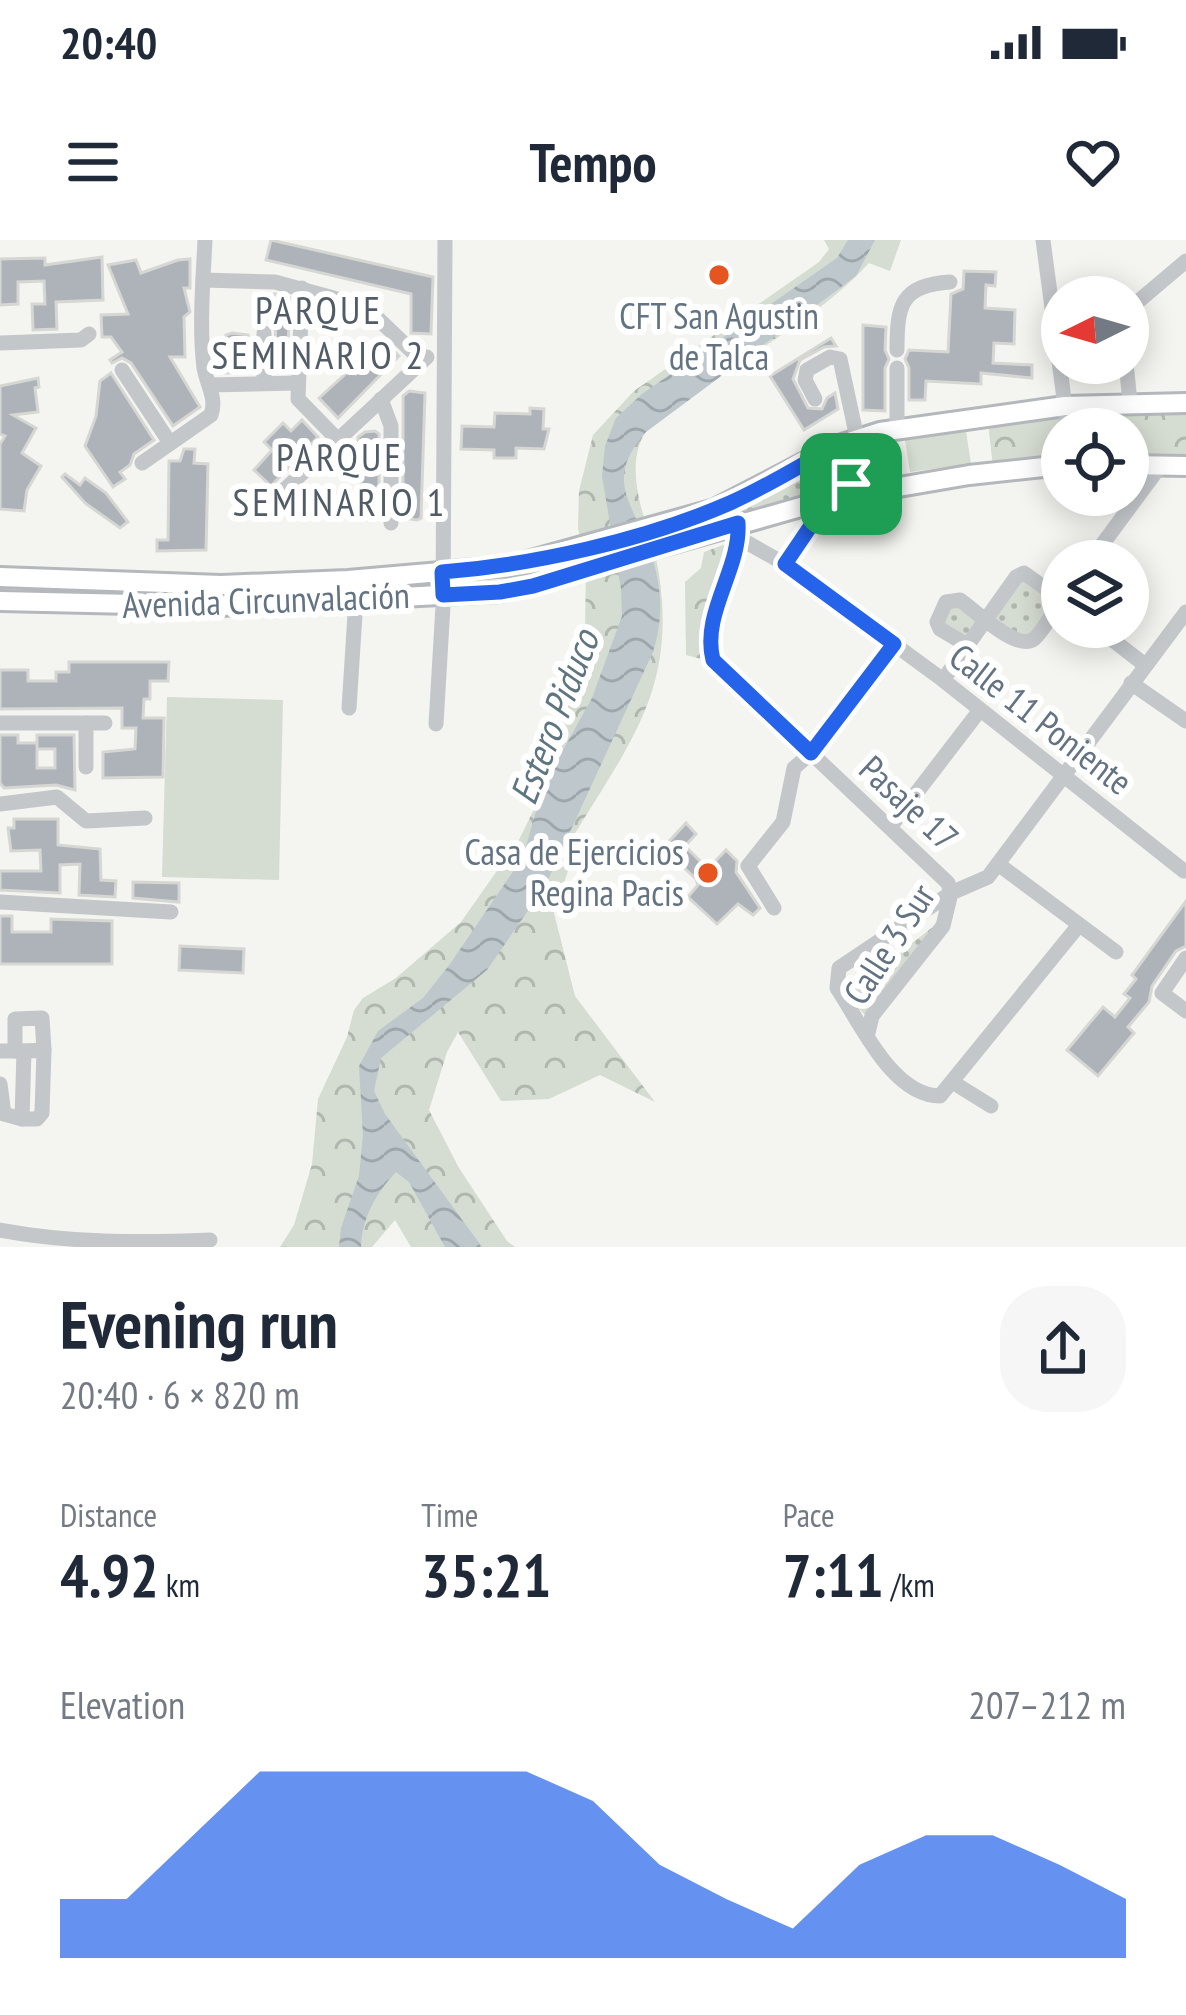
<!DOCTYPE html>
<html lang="en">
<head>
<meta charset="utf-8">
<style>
  body { margin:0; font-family:"PT Sans Narrow",sans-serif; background:#f6f6f7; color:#1f2937; height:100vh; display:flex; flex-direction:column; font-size:45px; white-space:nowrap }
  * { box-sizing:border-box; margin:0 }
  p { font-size:39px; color:#747a83 }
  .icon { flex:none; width:66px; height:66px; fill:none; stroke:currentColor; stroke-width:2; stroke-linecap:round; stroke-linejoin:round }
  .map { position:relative; height:1007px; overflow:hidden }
  .drawer { display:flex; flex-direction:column; background:#fff; flex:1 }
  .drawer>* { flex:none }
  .needle { width:78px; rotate:265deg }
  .fabs { position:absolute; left:1041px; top:36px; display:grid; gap:24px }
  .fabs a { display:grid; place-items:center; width:108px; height:108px; border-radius:50%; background:#fff; box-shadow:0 6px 30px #0003; font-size:60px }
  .pin { position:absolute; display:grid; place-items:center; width:102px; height:102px; color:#fff; margin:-51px; border-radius:24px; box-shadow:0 6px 18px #0006 }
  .round { display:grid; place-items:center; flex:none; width:126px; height:126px; border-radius:48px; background:#f6f6f7 }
  .headline { display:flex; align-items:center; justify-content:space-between; height:204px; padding:0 60px }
  h1 { font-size:66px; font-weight:600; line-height:90px }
  .figures { display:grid; grid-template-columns:repeat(3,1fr); gap:18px; height:204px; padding:12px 60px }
  .figures div { display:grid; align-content:center }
  .figures b { font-size:60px; font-weight:600 }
  .figures small { font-size:33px; font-weight:400 }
  .figures p { font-size:33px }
  .chart { height:336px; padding:24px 60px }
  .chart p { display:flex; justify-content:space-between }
  .chart svg { width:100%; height:216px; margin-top:12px; fill:#2563eb; opacity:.7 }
  .status { display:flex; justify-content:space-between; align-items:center; height:84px; padding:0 60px; background:#fff; direction:ltr }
  .status svg { height:33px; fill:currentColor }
  header { display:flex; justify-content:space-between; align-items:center; height:156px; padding:0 60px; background:#fff; font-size:54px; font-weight:600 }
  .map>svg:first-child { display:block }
  .grass { fill:url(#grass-dots) }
  .forest { fill:url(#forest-crowns) }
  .pitch { fill:#d5dcd1 }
  .water { fill:url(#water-waves) }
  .building { fill:#adb3b9; stroke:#d6d6d3; stroke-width:3 }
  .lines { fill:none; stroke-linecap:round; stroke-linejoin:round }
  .major-casing { stroke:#b4b8bc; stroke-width:24 }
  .minor { stroke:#c4c7ca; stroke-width:15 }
  .major { stroke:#fff; stroke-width:18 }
  .route-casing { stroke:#fff; stroke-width:24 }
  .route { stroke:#2563eb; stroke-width:15 }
  .poi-dot { fill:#e6551f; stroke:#fff; stroke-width:4.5 }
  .labels { text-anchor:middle; stroke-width:12; stroke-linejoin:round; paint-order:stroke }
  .poi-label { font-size:36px; fill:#637382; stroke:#fff }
  .street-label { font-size:36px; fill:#637382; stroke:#fff }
  .neighbourhood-label { font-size:39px; letter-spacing:3px; fill:#515c67; stroke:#fff }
  .water-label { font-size:39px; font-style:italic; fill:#5f757f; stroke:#fff }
</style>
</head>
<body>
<div class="status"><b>20:40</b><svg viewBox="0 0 49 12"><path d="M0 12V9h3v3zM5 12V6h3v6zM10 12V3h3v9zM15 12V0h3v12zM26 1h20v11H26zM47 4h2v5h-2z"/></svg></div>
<header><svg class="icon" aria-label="menu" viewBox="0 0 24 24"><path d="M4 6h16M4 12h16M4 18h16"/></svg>Tempo<svg class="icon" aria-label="heart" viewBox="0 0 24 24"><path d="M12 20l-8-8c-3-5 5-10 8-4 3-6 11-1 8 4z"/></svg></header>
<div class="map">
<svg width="1186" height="1007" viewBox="0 0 1186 1007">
  <defs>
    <pattern id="grass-dots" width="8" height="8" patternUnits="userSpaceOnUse" patternTransform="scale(3)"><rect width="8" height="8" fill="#d5dcd1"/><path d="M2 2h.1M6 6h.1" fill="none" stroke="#b0b7af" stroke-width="1.8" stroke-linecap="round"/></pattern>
    <pattern id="forest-crowns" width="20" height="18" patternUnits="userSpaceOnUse" patternTransform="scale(3)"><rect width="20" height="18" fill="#d5dcd1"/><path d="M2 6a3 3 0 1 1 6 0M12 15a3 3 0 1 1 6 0" fill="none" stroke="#b0b7af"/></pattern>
    <pattern id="water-waves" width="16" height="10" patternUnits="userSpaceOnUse" patternTransform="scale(3)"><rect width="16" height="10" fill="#bdc7cc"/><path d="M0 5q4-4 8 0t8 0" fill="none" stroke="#9da6ab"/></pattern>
  </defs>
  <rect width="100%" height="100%" fill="#f4f5f0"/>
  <g class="grass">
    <polygon points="824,224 827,228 818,256 663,296 662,293 738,268"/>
    <polygon points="1016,337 1061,359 1033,400 987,379 967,405 940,389 946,362 987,378"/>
    <polygon points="934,686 867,777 845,755"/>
  </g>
  <g class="forest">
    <path d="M824,0H901L890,31L869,23C822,74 758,109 701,148C685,159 662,170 650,185C616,229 652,288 659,334C677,453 626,507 570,602L574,613L554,673L575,756L655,862L600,835L549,859L501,861L458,792L447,812L429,870L459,928L507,1001L515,1007H411L395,980L372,1007H280L294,985L312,924L318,859L347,797L354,770L363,758L396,738L461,682L520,598L546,544L585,394L586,324L578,288L579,251L593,195L634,151L819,22L829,9Z"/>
    <polygon points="1186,169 1186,221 1128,218 1128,189 1062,189 1062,219 993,228 988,182 1071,172"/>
    <polygon points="726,304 701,419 686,415 685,342 701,328 704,312"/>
  </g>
  <g class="pitch">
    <polygon points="966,191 971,224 910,232 905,200"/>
    <polygon points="167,457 283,460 279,640 162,637"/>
  </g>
  <path class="water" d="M848,0H875L856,36L646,192C603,241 633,262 650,311C662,346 664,377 653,412L545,646L487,730L381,818L374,851L385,874L482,1007H445L409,942L396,932C376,953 362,978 361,1007H339L341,988L359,936L363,895L359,826L378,791L423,758L450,724L523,617L543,546L592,458L622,376L621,349L602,236L605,206L616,178L642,154L837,18Z"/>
  <g class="building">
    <polygon points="271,0 433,37 431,94 411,93 411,54 266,20"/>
    <polygon points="102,17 103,60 56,62 57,89 33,90 32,64 45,64 44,41 18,42 18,64 0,65 0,19 45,18 45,25"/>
    <polygon points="190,19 190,48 184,48 190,72 184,77 185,117 170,117 200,167 173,186 131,123 122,118 112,123 110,120 122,112 111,97 102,97 101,75 128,74 108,25 136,20 141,33 178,20"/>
    <polygon points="964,31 996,32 995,46 986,45 985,68 1015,70 1014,104 994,103 993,123 1032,125 1032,138 981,133 981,144 926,141 925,160 909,160 909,128 905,119 909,110 948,112 951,54 963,49"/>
    <polygon points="275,54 290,58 287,131 276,131"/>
    <polygon points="863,85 886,87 885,110 889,119 885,128 885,171 863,170"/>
    <polygon points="232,93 248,95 248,132 226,133 226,95"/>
    <polygon points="831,98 836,106 824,107 800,120 793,139 808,168 822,169 827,158 835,153 838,169 804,190 770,136"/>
    <polygon points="387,104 399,116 338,178 319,158 351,129 356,134"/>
    <polygon points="111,133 154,200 134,214 130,225 120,232 125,239 113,247 85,206 96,176 100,141"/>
    <polygon points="38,138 39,147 35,148 38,172 13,175 36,188 22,213 41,226 27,250 24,271 0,269 0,204 5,196 0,194 0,146"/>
    <polygon points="409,151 425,153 421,278 417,280 403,278 403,156"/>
    <polygon points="530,168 544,169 543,189 549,189 544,209 516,208 516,218 494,218 494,210 461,209 462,186 494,187 495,173 530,174"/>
    <polygon points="302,180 318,197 271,246 254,230 272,210 264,202 283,183 291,191"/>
    <polygon points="375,191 379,194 379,276 363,278 358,276 358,197 365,192"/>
    <polygon points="184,209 195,209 194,223 208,224 206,310 157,311 157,300 168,300 169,221 180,221"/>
    <polygon points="65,234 80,245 85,238 106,253 128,282 120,288 85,263 62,237"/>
    <polygon points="300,253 338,253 338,274 299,274"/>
    <polygon points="69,422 169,422 168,441 150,441 150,459 144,459 143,478 164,478 163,537 103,538 103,512 135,509 136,488 122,488 122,468 0,469 0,430 28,430 28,441 56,441 56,432 69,432"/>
    <polygon points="0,495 18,495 18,503 37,503 37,528 55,528 55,509 37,509 37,495 74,495 75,550 56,545 4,548 0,543"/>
    <polygon points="14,579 58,579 58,605 100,609 101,640 116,641 115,657 79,655 80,624 60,625 60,653 0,650 0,631 41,631 40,610 11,611 8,588 14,588"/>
    <polygon points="686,583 696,594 685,606 708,629 726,610 737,621 736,632 760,668 753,675 738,664 717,684 688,657 698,645 696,639 663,608"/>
    <polygon points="133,642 179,643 179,662 133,658"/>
    <polygon points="1186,661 1186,706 1176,711 1152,746 1149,762 1128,787 1134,793 1098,836 1067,810 1103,767 1115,777 1130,758 1124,754 1136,739 1132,735"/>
    <polygon points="0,676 12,676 12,692 51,692 51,679 112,681 112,724 0,724"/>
    <polygon points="180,706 244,709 243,733 179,730"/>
  </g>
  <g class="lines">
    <g class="major-casing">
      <g id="major">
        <polyline points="836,206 844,236 863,252"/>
        <polyline points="1128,225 1186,226"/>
        <polyline points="0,337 221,345 348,340 510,326 715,269 836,206 880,192 1065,166 1186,163"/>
        <polyline points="0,361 221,366 501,352 829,259 969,235 1062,225"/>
      </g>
    </g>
    <g class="minor">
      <polyline points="1043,0 1068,189"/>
      <polyline points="203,40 275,42 348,62 369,70 421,120"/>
      <polyline points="302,48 298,159 338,200"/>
      <polyline points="1128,70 1186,21"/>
      <polyline points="0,103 81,100 89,94"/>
      <path d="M897,110C897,65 901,45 950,42"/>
      <polyline points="1126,123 1130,162"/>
      <polyline points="122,130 170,203"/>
      <polyline points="264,143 264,93"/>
      <polyline points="209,145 297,143"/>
      <polyline points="381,159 391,186 391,283"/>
      <polyline points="815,159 805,140 807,130 830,117 840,119 857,198"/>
      <polyline points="897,189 897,128"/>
      <polyline points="880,192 886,233"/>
      <path d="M142,223L211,175C217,158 207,145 204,128C199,86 203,42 205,0"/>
      <polyline points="267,266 427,117"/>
      <path d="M738,283C741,329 701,373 713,420L948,643L951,653L839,728L837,748C860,782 892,856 940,856L1079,685"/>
      <polyline points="739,298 785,324 943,440 1184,631"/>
      <polyline points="1090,321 1161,225"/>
      <polyline points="785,324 829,259"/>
      <polyline points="1096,387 1145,425"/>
      <path d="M967,405L940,389L937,382L946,362L960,360C976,371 1017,412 1034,399C1045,389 1054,370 1062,358"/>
      <polyline points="943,440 1016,337 1024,333 1062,360"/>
      <polyline points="1131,443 1186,481"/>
      <polyline points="349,468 356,359"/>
      <polyline points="0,483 105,483"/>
      <polyline points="436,484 443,366 445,0"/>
      <polyline points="86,527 86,483"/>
      <polyline points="0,564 57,557 86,581 145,578"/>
      <polyline points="891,586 980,470"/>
      <polyline points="998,624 1116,712"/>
      <polyline points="0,662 171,672"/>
      <polyline points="774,668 748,626 783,582 794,528 811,513 894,404"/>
      <polyline points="1186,718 1162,753 1186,771"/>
      <polyline points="868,793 872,776 943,686 951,653 988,637 1186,372"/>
      <path d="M0,811C15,811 30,811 44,810L42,873L37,879H22L24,811"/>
      <polyline points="15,811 15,779 42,778 44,810"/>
      <polyline points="954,843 991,866"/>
      <polyline points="0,844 4,874 22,879"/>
      <path d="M0,990C70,1003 138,1003 210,1000"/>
    </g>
    <use href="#major" class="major"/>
  </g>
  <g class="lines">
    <g class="route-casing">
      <path id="route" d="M836,206L844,236L863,253L829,259L785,324L894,404L811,513L713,420C701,373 741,329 738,283L533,346L500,352L443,355L442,332C533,325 645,300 730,263C766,247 801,225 836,206Z"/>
    </g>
    <use href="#route" class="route"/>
  </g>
  <g class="poi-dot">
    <circle cx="719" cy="35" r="12"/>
    <circle cx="708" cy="633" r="12"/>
  </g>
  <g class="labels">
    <g class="poi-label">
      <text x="719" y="89">CFT San Agustin<tspan x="719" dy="41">de Talca</tspan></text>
      <text x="684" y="625" text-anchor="end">Casa de Ejercicios<tspan x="684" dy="41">Regina Pacis</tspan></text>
    </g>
    <g class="street-label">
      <text transform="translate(266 360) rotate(-2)" y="13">Avenida Circunvalación</text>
      <text transform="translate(1041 479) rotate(38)" y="13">Calle 11 Poniente</text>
      <text transform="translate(909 563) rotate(43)" y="13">Pasaje 17</text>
      <text transform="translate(889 704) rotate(-57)" y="13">Calle 3 Sur</text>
    </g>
    <g class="neighbourhood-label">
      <text x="319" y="84">PARQUE<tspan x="319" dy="45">SEMINARIO 2</tspan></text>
      <text x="340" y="231">PARQUE<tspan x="340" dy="45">SEMINARIO 1</tspan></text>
    </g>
    <g class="water-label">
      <text transform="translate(554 477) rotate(-69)" y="14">Estero Piduco</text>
    </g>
  </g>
</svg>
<div class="fabs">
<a><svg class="needle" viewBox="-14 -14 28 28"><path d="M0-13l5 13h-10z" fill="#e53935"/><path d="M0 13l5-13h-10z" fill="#747a83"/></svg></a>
<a><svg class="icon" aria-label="locate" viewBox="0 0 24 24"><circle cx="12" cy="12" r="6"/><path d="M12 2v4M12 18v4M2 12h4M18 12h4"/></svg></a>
<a><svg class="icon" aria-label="layers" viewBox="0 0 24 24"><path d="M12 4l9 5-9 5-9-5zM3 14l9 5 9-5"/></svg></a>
</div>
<div class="pin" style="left:851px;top:244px;background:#1e9e55"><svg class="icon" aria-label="arrive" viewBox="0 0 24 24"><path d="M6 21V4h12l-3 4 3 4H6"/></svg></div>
</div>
<section class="drawer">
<div class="headline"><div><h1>Evening run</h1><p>20:40 · 6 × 820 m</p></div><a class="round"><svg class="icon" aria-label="share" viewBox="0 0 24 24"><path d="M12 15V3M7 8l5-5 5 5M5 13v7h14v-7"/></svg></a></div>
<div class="figures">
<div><p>Distance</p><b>4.92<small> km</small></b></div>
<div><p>Time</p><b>35:21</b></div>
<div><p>Pace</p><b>7:11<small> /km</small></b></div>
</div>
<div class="chart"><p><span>Elevation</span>207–212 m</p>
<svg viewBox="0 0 160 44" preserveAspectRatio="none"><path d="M0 44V32L10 32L20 19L30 6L40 6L50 6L60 6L70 6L80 12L90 25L100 32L110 38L120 25L130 19L140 19L150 25L160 32V44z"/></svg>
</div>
</section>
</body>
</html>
